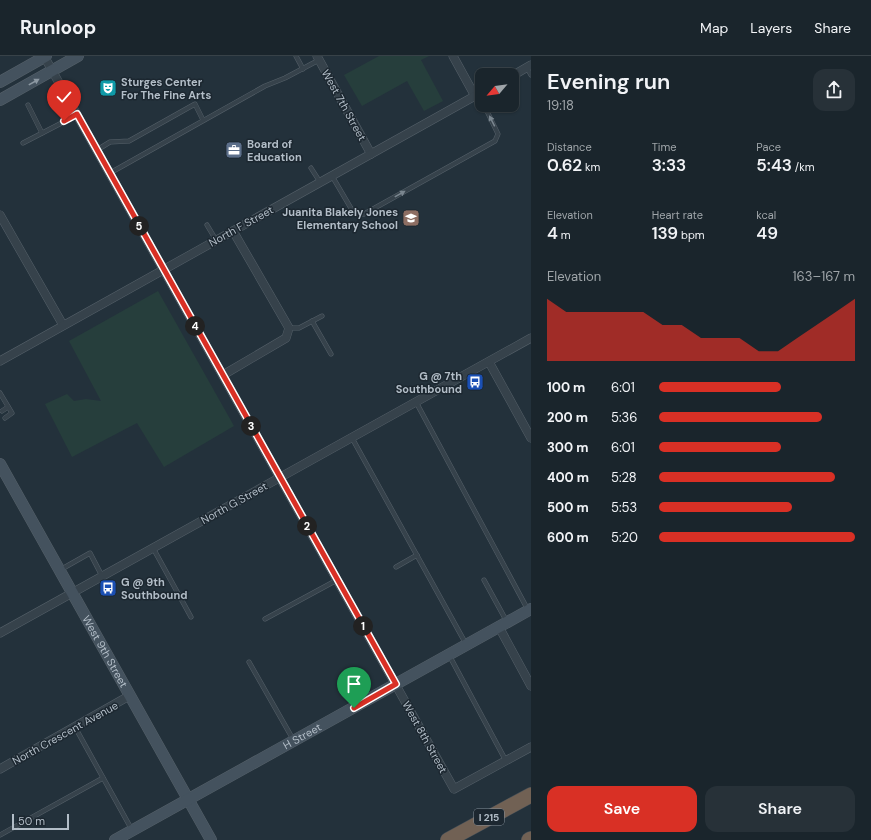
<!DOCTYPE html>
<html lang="en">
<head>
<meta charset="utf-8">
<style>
  body { margin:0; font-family:"DM Sans",sans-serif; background:#273138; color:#f1f3f6; height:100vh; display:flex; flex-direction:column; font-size:15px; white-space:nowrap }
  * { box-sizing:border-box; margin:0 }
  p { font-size:13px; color:#9fa5a9 }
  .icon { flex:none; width:22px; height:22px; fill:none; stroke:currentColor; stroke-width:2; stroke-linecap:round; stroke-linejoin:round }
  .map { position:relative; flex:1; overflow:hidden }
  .details { display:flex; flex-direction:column; background:#1a252c; width:340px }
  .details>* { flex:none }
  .needle { width:26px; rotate:241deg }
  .controls { position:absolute; left:475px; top:12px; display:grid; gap:8px }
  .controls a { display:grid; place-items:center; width:44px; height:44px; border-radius:8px; background:#1a252c; box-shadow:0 1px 3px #0004,0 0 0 1px #384248; font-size:20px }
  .scale { position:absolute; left:12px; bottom:10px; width:57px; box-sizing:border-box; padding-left:4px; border:2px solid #b2bdc7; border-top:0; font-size:11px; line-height:14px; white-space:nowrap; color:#b2bdc7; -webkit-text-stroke:3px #1c2730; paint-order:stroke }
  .pin { position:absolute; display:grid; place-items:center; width:34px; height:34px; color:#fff; margin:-41px -17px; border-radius:50% 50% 50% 0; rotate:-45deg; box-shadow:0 0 4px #0007 }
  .pin .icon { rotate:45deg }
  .km { position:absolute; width:20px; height:20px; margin:-10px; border-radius:50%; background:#222; color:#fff; font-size:11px; line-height:20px; text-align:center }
  .round { display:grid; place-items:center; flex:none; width:42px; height:42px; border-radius:12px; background:#273138 }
  .headline { display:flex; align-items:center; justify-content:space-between; height:68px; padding:0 16px }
  h1 { font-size:22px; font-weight:600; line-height:30px }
  .metrics { display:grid; grid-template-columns:repeat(3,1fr); gap:6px; height:68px; padding:4px 16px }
  .metrics div { display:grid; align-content:center }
  .metrics b { font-size:17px; font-weight:600 }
  .metrics small { font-size:11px; font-weight:400 }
  .metrics p { font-size:11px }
  .chart { height:112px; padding:8px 16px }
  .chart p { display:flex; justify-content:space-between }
  .chart svg { width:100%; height:72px; margin-top:4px; fill:#d93025; opacity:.7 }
  .button { display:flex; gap:8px; margin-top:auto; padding:8px 16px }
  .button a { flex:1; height:46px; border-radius:12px; background:#d93025; color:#fff; font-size:16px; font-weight:600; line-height:46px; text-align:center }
  .button a+a { background:#273138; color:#f1f3f6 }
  ul { padding:0 16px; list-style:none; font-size:13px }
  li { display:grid; grid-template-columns:64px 48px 1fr; align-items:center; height:30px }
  li i { height:10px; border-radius:5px; background:#d93025 }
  header { display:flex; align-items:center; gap:24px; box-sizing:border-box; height:56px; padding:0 20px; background:#1a252c; border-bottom:1px solid #384248 }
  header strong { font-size:19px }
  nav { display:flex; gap:22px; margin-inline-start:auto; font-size:14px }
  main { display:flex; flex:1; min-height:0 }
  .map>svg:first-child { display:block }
  .green { fill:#263e3c }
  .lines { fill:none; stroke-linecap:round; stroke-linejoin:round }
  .lane-casing { stroke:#556069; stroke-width:5 }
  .street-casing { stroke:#556069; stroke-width:9 }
  .secondary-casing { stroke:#556069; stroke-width:12 }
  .highway-casing { stroke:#424d56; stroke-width:16 }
  .lane { stroke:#36424b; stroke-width:4 }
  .street { stroke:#36424b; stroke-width:8 }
  .secondary { stroke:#44525e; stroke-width:11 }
  .highway { stroke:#716154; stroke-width:15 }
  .oneway { fill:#8c98a2 }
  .oneway2 { fill:#7a868f }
  .route-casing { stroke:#fff; stroke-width:8 }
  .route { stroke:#d93025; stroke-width:5 }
  .labels { text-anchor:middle; stroke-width:3; stroke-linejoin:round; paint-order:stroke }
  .shield { fill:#1c2730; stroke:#85909a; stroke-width:1 }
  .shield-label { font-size:10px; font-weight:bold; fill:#b2bdc7 }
  .poi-label { font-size:11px; font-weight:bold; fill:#b2bdc7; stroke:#1c2730; text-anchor:start }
  .street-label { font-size:11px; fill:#b2bdc7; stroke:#1c2730 }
</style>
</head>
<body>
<header>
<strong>Runloop</strong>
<nav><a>Map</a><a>Layers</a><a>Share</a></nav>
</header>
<main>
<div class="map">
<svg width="531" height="784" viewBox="0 0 531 784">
  <rect width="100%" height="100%" fill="#23313b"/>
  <g class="green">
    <polygon points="379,0 429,0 421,4 443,45 424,55 407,25 362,50 344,19"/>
    <polygon points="158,235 234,370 164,411 137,367 72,401 45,348 67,338 74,345 86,343 101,345 69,285"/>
  </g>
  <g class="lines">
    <g class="lane-casing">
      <g id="lane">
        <polyline points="296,0 303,13"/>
        <polyline points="527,12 531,19"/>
        <polyline points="478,39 482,46"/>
        <polyline points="28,49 42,77"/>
        <polyline points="23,87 77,59"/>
        <polyline points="97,94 110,86 129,85 195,48 203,64"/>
        <polyline points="311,112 320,126"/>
        <polyline points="110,117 265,30 285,22 319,4"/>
        <polyline points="332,120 352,154 359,159 364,158 495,85 498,78 484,49"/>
        <polyline points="207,169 216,184"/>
        <polyline points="312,265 331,298"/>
        <polyline points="289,272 299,272 322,260"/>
        <polyline points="0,337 12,357 5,362"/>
        <polyline points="416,346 528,554"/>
        <polyline points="2,355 8,351"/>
        <polyline points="352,382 466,588"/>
        <polyline points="153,492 191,561"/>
        <polyline points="396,511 417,499"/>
        <polyline points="60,514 90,497 102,520"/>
        <polyline points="484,524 507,566"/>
        <polyline points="265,563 337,524"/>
        <polyline points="449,599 506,705"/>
        <polyline points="249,606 294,685"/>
        <polyline points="75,671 132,774"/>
        <polyline points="0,779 103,722"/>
      </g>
    </g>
    <g class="street-casing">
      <g id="street">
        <polyline points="44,0 454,733 531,691"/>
        <polyline points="317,0 371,98"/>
        <polyline points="453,0 475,40"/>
        <polyline points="512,20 531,9"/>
        <polyline points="0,159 63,269"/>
        <polyline points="0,305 482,36"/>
        <polyline points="489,306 531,382"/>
        <polyline points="223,319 286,282 289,272 233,175"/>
        <polyline points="499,571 531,630"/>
        <polyline points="0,577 531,282"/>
        <polyline points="0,713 129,640"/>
      </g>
    </g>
    <g class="secondary-casing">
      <g id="secondary">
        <polyline points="0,26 46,0"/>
        <polyline points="0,44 78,0"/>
        <path id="s1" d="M0,408L211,784"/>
        <path id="s2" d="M115,784L531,553"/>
      </g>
    </g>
    <g class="highway-casing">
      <g id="highway">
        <polyline points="448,784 531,739"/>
        <polyline points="529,784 531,783"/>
      </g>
    </g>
    <use href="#lane" class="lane"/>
    <use href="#street" class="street"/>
    <use href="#secondary" class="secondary"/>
    <use href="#highway" class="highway"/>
  </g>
  <defs><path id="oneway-solid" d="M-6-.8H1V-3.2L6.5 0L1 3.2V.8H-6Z"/></defs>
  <use class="oneway" href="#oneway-solid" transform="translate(34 26) rotate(-29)"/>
  <g class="oneway2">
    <use href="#oneway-solid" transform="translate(492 65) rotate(-117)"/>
    <use href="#oneway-solid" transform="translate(400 138) rotate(-29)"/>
  </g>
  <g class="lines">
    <g class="route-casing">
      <polyline id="route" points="64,65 77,58 396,628 354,652"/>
    </g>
    <use href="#route" class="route"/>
  </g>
  <defs>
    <g id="theatre-square" transform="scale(0.9)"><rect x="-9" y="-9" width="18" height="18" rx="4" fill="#0f9aa8" stroke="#1c2730"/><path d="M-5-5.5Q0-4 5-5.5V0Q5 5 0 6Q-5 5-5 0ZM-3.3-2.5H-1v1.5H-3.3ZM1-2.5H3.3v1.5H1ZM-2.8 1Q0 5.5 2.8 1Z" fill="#fff"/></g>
    <g id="office-square" transform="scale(0.9)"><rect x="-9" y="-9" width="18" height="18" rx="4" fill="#5c6f8a" stroke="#1c2730"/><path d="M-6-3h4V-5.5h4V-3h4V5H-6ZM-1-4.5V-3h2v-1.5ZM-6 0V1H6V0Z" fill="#fff"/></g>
    <g id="school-square" transform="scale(0.9)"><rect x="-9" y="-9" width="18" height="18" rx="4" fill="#8d6e63" stroke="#1c2730"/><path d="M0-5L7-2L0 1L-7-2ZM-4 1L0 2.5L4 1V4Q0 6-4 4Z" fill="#fff"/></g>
    <g id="bus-square" transform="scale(0.9)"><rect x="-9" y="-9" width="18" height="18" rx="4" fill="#1a4fb4" stroke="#1c2730"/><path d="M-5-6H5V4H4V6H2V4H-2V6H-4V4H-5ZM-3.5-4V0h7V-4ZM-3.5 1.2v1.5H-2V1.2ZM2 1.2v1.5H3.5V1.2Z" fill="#fff"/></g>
  </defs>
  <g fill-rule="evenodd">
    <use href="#theatre-square" x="108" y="32"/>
    <use href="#office-square" x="234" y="94"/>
    <use href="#school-square" x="411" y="162"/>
    <use href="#bus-square" x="475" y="326"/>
    <use href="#bus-square" x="108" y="532"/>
  </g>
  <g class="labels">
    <rect class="shield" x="474" y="753" width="30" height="16" rx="3"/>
    <g class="shield-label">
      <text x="489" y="765">I 215</text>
    </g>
    <g class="poi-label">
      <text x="121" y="30">Sturges Center<tspan x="121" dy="13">For The Fine Arts</tspan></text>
      <text x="247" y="92">Board of<tspan x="247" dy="13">Education</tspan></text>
      <text x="398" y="160" text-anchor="end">Juanita Blakely Jones<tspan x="398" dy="13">Elementary School</tspan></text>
      <text x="462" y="324" text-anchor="end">G @ 7th<tspan x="462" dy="13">Southbound</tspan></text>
      <text x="121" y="530">G @ 9th<tspan x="121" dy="13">Southbound</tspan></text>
    </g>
    <g class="street-label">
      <text transform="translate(344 49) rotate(61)" y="4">West 7th Street</text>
      <text transform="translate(241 170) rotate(-29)" y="4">North F Street</text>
      <text transform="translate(234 447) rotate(-29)" y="4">North G Street</text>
      <text dy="4" stroke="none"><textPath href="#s1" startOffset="215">West 9th Street</textPath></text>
      <text transform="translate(65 677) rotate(-29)" y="4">North Crescent Avenue</text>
      <text dy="4" stroke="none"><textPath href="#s2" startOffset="214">H Street</textPath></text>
      <text transform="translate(425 681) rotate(61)" y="4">West 8th Street</text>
    </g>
  </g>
</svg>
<div class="controls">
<a><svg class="needle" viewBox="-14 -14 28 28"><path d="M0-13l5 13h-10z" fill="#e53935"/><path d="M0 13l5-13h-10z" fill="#9fa5a9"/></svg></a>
</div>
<div class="scale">50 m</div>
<div class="pin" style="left:354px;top:652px;background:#1e9e55"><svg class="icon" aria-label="arrive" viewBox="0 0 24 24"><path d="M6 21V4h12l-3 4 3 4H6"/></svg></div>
<div class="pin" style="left:64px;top:65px;background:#d93025"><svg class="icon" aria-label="check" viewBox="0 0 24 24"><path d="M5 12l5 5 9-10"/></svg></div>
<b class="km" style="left:363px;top:570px">1</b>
<b class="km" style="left:307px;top:470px">2</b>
<b class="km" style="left:251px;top:370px">3</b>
<b class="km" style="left:195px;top:270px">4</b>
<b class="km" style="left:139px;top:170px">5</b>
</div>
<section class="details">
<div class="headline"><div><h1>Evening run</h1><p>19:18</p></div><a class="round"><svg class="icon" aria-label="share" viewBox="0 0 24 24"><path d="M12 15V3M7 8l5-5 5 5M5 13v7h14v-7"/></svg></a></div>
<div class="metrics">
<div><p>Distance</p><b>0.62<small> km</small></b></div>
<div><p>Time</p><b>3:33</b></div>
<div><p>Pace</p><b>5:43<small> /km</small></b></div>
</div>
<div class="metrics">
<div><p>Elevation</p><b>4<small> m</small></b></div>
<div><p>Heart rate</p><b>139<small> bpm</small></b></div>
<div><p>kcal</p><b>49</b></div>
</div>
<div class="chart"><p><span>Elevation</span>163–167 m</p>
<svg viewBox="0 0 160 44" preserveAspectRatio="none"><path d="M0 44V6L10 14L20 14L30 14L40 14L50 14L60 22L70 22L80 30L90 30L100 30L110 38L120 38L130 30L140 22L150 14L160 6V44z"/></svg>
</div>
<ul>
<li><b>100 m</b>6:01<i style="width:62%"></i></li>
<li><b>200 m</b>5:36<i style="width:83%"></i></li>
<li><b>300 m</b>6:01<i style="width:62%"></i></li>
<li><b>400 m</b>5:28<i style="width:90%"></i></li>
<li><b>500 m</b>5:53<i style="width:68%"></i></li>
<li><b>600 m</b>5:20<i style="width:100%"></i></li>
</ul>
<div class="button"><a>Save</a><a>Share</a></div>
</section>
</main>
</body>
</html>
